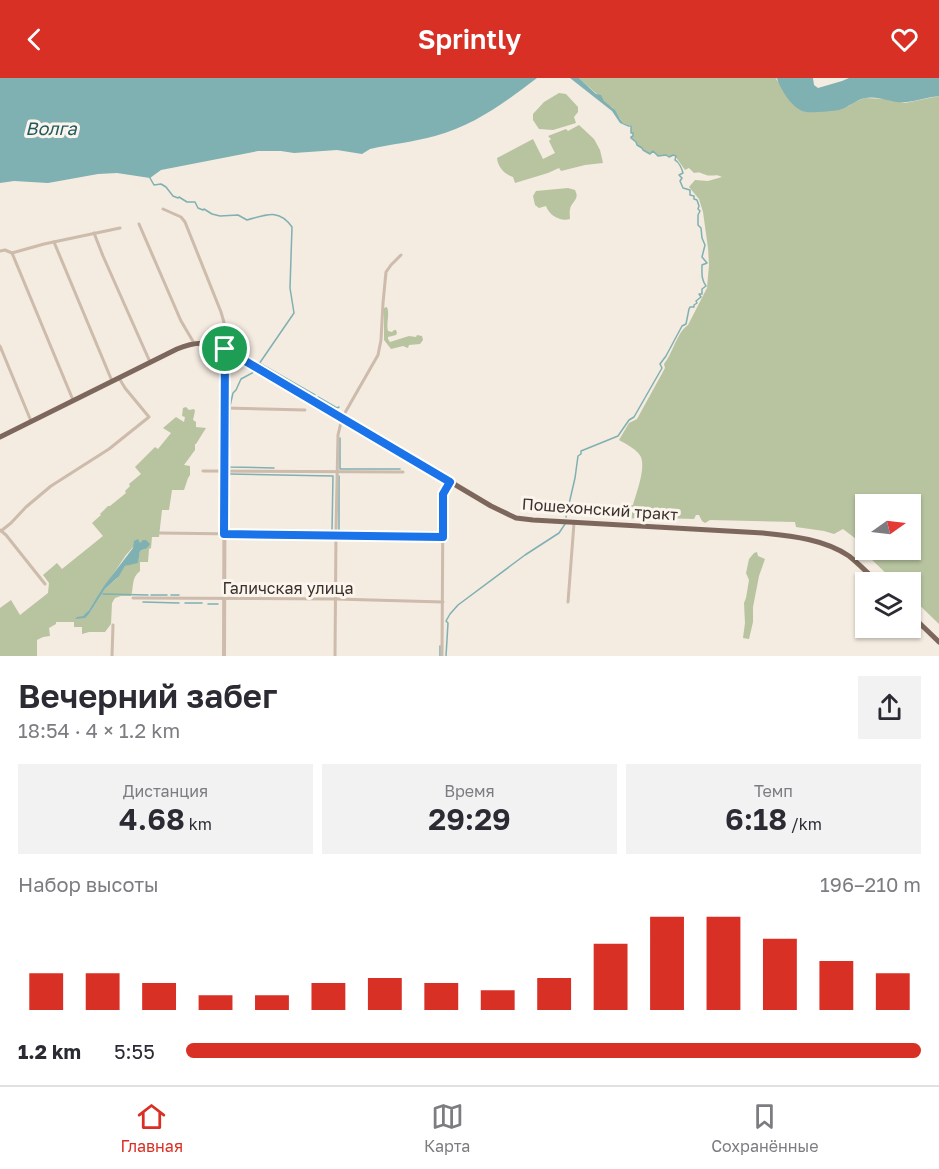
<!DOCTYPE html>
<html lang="ru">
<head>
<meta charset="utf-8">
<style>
  body { margin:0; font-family:"Golos Text",sans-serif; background:#f2f2f3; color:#2b2b33; height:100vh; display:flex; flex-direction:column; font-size:22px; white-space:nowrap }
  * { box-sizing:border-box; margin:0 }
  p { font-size:20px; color:#7c7c81 }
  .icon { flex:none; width:33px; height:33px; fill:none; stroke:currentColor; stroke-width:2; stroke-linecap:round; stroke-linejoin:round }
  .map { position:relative; height:578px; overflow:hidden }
  .sheet { display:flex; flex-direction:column; background:#fff; flex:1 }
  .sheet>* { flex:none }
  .needle { width:39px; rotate:76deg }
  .fabs { position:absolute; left:855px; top:416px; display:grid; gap:12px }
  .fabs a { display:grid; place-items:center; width:66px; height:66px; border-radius:0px; background:#fff; box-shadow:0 2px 4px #0004; font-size:30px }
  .pin { position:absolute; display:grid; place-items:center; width:51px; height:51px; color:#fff; margin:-26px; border:3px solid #fff; border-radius:50%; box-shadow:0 2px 6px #0007 }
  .round { display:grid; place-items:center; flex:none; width:63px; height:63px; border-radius:0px; background:#f2f2f3 }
  .head { display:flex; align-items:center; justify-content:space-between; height:102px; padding:0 18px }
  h1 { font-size:33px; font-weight:600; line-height:45px }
  .metrics { display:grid; grid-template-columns:repeat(3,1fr); gap:9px; height:102px; padding:6px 18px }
  .metrics div { display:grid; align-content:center; border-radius:0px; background:#f2f2f3; text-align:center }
  .metrics b { font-size:30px; font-weight:600 }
  .metrics small { font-size:16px; font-weight:400 }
  .metrics p { font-size:16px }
  .chart { height:168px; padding:12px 18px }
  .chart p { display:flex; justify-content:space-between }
  .chart svg { width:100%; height:108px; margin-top:6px; stroke:#d93025; stroke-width:6 }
  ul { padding:0 18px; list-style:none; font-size:20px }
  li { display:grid; grid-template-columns:96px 72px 1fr; align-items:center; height:45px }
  li i { height:15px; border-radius:8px; background:#d93025 }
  header { display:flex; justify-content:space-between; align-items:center; height:78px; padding:0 18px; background:#d93025; color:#fff; font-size:27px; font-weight:600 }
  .menu { display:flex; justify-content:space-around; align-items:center; height:84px; border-top:2px solid #e1e1e2; background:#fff; font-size:16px; color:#7c7c81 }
  .menu a { display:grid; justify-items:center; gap:3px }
  .menu .active { color:#d93025 }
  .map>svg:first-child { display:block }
  .green { fill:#b8c4a0; fill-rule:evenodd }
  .water { fill:#7fb0b2 }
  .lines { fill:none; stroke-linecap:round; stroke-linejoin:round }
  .stream { stroke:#7fb0b2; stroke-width:1.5 }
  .minor { stroke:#cdbbac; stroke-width:3 }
  .tertiary { stroke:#cdbbac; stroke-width:4 }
  .primary { stroke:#7d675c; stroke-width:5 }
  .route-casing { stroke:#fff; stroke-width:12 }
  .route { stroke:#1a73e8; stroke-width:8 }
  .labels { text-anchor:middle; stroke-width:6; stroke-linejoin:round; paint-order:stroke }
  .street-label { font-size:16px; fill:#3b302b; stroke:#fbf5ee }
  .water-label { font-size:18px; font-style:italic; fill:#1f5a5e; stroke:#fbf5ee }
</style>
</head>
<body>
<header><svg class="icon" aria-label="back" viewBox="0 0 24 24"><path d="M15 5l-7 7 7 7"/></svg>Sprintly<svg class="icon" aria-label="heart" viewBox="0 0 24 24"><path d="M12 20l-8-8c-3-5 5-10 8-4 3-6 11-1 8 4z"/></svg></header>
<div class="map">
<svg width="939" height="578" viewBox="0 0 939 578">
  <rect width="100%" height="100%" fill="#f4ebe1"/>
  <g class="green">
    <path d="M579,0H777L776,1L805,34L849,28L853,24L865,20L888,21L905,25L939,18V546L911,519L910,504H895L867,477L860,464L843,451L834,456L824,453L796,449L795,444L710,442L705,445L702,443L699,437H696L694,441L663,440L661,442H656L655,440L659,432L651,430V433C639,444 621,440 605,439L604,429L633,427C636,415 648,386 639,376C634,370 626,366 619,362L629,345L637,341L665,290L664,286C673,275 677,254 688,247L707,210L709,187L708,170L703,134L699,121L689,109L695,102L708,103L722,99C716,95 712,99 706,97C700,95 700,94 694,95L689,90L685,92L675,78H673L669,79L666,77L658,78L653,73L650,76L643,72L642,70L637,67L636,64L631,60V59L633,57V55H631V48L623,45L612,29L608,28L599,18ZM866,426H910V471H866Z"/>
    <polygon points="559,15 566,16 578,29 578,34 574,39 576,45 553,52 539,51 533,42 533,36 544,24"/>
    <path d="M579,47L594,61L600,72L603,85L585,87L561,93L559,90L548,95L515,105L513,99C504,96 498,89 497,80L533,61L543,81L555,75L549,63L551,61L548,58L566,51L568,53Z"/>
    <path d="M568,110L575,112C579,120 575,121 571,128C569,132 570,137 570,141C560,144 549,137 546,128L539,130L535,127L533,118L536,113Z"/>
    <path d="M387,229C390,236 386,245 388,253L392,254L394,252H396L397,255L396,257L388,259V261L390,264L409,258L416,259L417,257L422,258L423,262L420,266L409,267L408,270L403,268L391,271L384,262V230Z"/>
    <path d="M186,329L189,332L194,331L195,333L193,342L196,344V349L206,350L196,366H195V372L184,387L190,388V397L188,400L184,412H172L169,432H162L159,459H152L151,470L149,471L148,484H140V493C131,500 134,509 131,518H121L115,520L112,525L111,546L105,554H89L82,556V549H74V544H56V546L49,550L50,558L43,559L37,562V578H0V530L11,522L20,537L48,515L49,505L43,497L57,485L62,491L103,458L92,445L101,437L100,436L108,428H110L126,415L125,413L130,408L129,406L141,396L135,389L155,369L158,371L171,355L163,350L176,339L184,344L185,339L182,338L183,330ZM139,465L145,471L140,473L138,483L125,488L116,501L105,511L89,536L76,541L85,537L89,532L126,477L134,468Z"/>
    <polygon points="757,474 758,478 765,481 759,498 753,529 753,544 749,561 743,560 745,545 744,525 746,520 749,502 746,495 749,481 754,475"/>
  </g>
  <g class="water">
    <path d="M0,0H537C504,25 475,47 435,58C414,64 391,66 370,71L362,76L337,72L294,75L281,73H258L161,92L150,100L117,95L98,96L48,105L14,103L0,105Z"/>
    <polygon points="570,0 579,0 596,16 601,17 604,23 615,32 620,41 623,45 631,48 629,49 620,45 612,33"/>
    <path d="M777,0H813L814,7L818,10L842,3L849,0H939V18C928,19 917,23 907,24C893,26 879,17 865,20C855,22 849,29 839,32C833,33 813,35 806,34C793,32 780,11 777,0Z"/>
    <polygon points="138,461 140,465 143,462 146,462 150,466 147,470 140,473 138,485 125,488 119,498 105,511 89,536 85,540 75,541 77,539 83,538 89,532 104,508 133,470 134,463"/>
  </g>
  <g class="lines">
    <g class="stream">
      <path d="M150,100L154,107L161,106L166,109L173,118L178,120L179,119L187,124H195L198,130L203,132L204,131L212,136L220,138L238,137L247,142C266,137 279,130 292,149L290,210L294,235L259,286"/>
      <polyline points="259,285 315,317"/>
      <polyline points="318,319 337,330 339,329"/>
      <polyline points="230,328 233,315 236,312 241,301 256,293"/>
      <polyline points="230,331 229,389 274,390"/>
      <polyline points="340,360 340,391 400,391"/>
      <polyline points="229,396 333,398 332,453"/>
      <path d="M566,439L575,400L578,378L581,376V373L618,358L629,342L634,339L662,290L660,286L666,278L682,248L686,246L689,231L690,229H694V227L697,225L696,223L701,219L699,216H702V211L706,208C701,201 702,195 702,187L707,185L702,179L705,167L702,160L701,150L698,147V137L700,133L698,131L699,128L697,122L694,121V118L690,117V112L683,110L680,103L682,100L679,97L683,95C682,91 679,84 675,82L676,78L673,77L669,79L666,77L658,78L653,73L650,76L643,72L642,70L637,67L636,64L631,60V59L633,58V55H631V48"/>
      <polyline points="339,454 339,398"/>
      <polyline points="103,516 148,517"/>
      <polyline points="151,517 167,517"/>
      <polyline points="171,517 179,517"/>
      <polyline points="143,524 179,525"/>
      <polyline points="185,525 202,525"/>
      <polyline points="208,526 218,526"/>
      <polyline points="440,578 440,568"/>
      <polyline points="446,578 448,545 446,543 450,536 458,527 525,477 559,455 565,446"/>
    </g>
    <g class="minor">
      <polyline points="163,131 181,139 185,144 221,234 227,255 225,271"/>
      <polyline points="139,146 181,243 194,265"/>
      <polyline points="94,155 103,178 150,284"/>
      <polyline points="54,164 112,303"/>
      <polyline points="0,173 5,172 12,175 44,166 120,150"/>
      <polyline points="12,175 73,322"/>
      <polyline points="0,268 31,343"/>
      <polyline points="225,330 305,332"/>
      <polyline points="203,393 403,394"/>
      <polyline points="0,452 6,457 45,506"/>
      <polyline points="1,453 11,445 26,429 51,408 109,371 149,339 125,310 119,300"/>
      <polyline points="160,455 443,459"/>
      <polyline points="133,520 336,521 443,524"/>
      <polyline points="568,524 574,445"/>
      <polyline points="112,578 113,547"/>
      <polyline points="335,578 336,453 338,357 342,340 378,277 381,262 383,225 386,194 391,187 401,177"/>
      <polyline points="442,578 443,416 450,404"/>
    </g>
    <polyline class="tertiary" points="224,578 225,272"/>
    <g class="primary">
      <path d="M0,359L177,271C204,259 218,267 242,280L491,428L516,440L533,442L763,455C792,458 824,461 849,478C859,486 868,495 877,504"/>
      <polyline points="910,536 939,564"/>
    </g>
  </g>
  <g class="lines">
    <g class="route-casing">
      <polygon id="route" points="225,271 450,404 443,416 443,459 224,456"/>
    </g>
    <use href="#route" class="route"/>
  </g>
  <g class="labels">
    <g class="street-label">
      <text transform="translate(600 431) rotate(4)" y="6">Пошехонский тракт</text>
      <text x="288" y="516">Галичская улица</text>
    </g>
    <g class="water-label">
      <text x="51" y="57">Волга</text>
    </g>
  </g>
</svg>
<div class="fabs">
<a><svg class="needle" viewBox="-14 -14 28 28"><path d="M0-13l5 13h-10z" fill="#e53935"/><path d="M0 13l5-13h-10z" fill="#7c7c81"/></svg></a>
<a><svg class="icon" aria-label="layers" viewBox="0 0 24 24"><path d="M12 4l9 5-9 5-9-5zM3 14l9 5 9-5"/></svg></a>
</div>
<div class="pin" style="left:225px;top:271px;background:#1e9e55"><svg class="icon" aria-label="arrive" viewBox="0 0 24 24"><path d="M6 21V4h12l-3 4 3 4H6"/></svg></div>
</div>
<section class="sheet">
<div class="head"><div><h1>Вечерний забег</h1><p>18:54 · 4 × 1.2 km</p></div><a class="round"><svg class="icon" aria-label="share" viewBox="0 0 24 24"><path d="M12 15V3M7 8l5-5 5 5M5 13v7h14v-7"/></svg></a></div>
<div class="metrics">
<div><p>Дистанция</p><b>4.68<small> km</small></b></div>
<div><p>Время</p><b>29:29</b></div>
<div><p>Темп</p><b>6:18<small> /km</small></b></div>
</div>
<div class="chart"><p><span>Набор высоты</span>196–210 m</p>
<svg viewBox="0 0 160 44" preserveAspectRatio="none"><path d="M5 44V29M15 44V29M25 44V33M35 44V38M45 44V38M55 44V33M65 44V31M75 44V33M85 44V36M95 44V31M105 44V17M115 44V6M125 44V6M135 44V15M145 44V24M155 44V29"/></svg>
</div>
<ul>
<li><b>1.2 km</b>5:55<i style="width:100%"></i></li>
</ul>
</section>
<nav class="menu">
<a class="active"><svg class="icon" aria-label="home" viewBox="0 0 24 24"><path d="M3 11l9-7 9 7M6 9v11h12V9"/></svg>Главная</a>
<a><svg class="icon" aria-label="map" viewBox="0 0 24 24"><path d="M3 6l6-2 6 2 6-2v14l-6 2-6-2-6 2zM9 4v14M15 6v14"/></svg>Карта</a>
<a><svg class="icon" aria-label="saved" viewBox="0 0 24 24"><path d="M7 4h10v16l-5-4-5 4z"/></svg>Сохранённые</a>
</nav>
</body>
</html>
